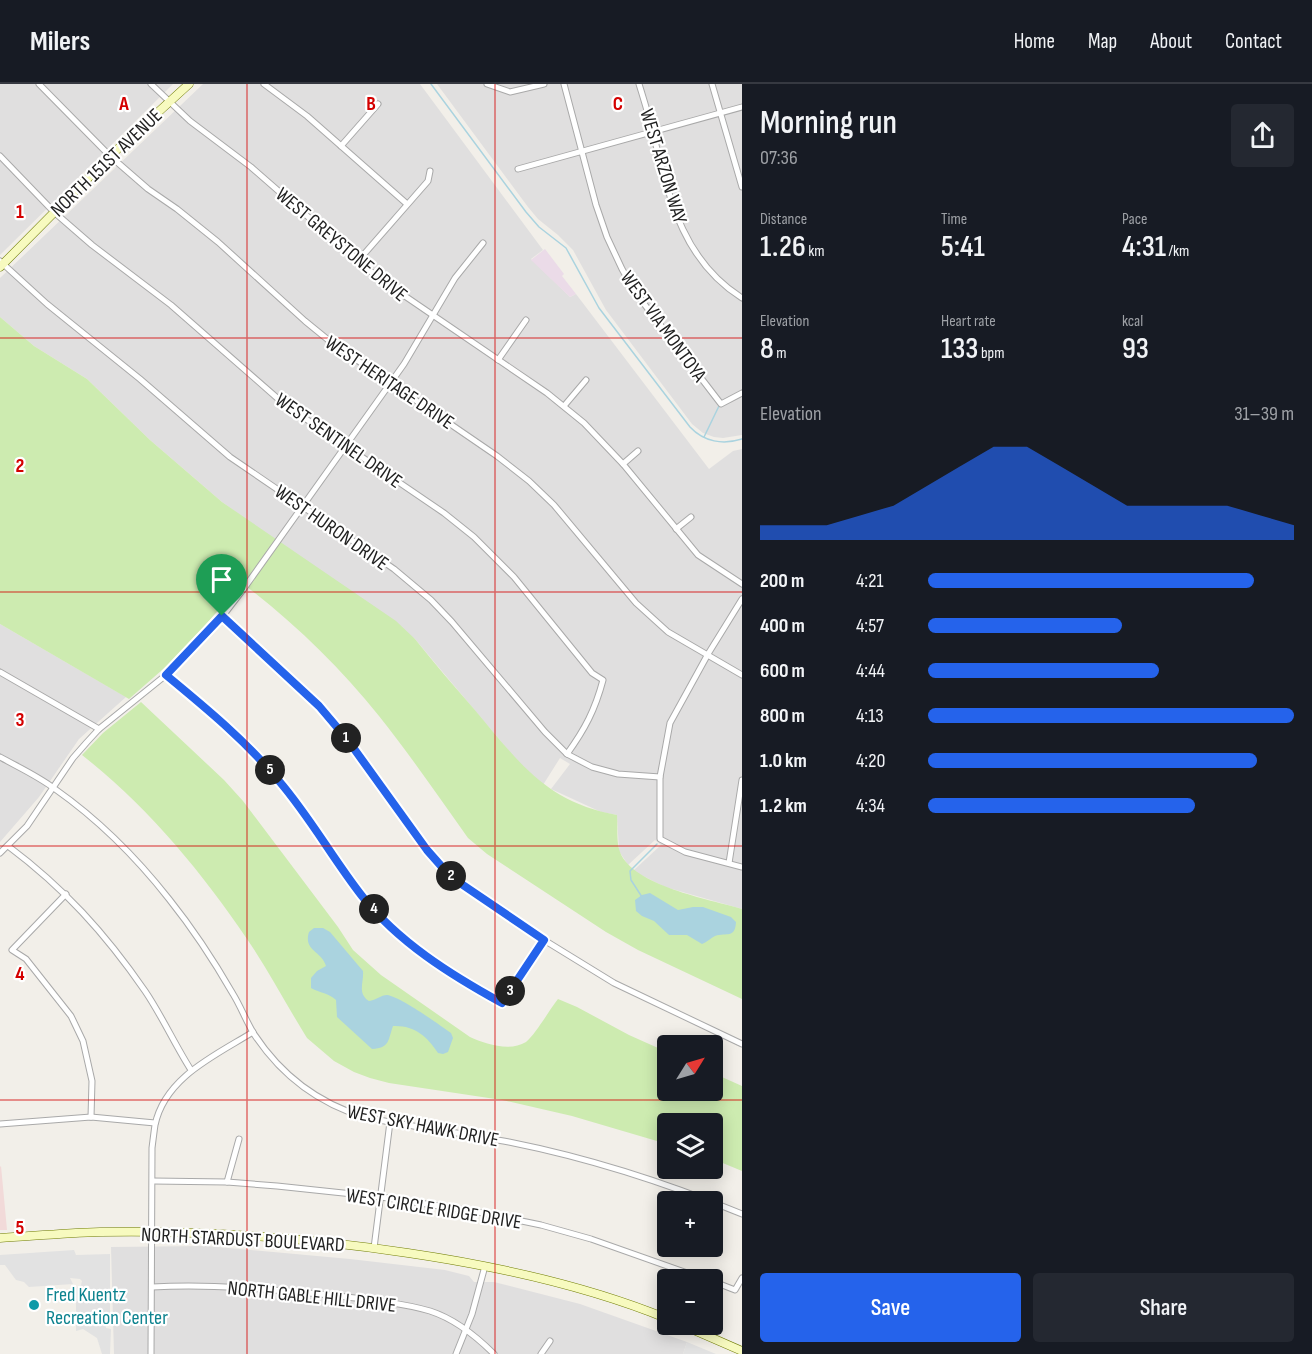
<!DOCTYPE html>
<html lang="en">
<head>
<meta charset="utf-8">
<style>
  body { margin:0; font-family:"Sofia Sans Condensed",sans-serif; background:#242831; color:#f1f3f6; height:100vh; display:flex; flex-direction:column; font-size:22px; white-space:nowrap }
  * { box-sizing:border-box; margin:0 }
  p { font-size:20px; color:#9ea1a6 }
  .icon { flex:none; width:33px; height:33px; fill:none; stroke:currentColor; stroke-width:2; stroke-linecap:round; stroke-linejoin:round }
  .map { position:relative; flex:1; overflow:hidden }
  .details { display:flex; flex-direction:column; background:#171b24; width:570px }
  .details>* { flex:none }
  .needle { width:39px; rotate:53deg }
  .fabs { position:absolute; left:657px; top:951px; display:grid; gap:12px }
  .fabs a { display:grid; place-items:center; width:66px; height:66px; border-radius:6px; background:#171b24; box-shadow:0 3px 15px #0003; font-size:30px }
  .pin { position:absolute; display:grid; place-items:center; width:51px; height:51px; color:#fff; margin:-62px -26px; border-radius:50% 50% 50% 0; rotate:-45deg; box-shadow:0 0 6px #0007 }
  .pin .icon { rotate:45deg }
  .km { position:absolute; width:30px; height:30px; margin:-15px; border-radius:50%; background:#222; color:#fff; font-size:16px; line-height:30px; text-align:center }
  .round { display:grid; place-items:center; flex:none; width:63px; height:63px; border-radius:6px; background:#242831 }
  .headline { display:flex; align-items:center; justify-content:space-between; height:102px; padding:0 18px }
  h1 { font-size:33px; font-weight:600; line-height:45px }
  .metrics { display:grid; grid-template-columns:repeat(3,1fr); gap:9px; height:102px; padding:6px 18px }
  .metrics div { display:grid; align-content:center }
  .metrics b { font-size:30px; font-weight:600 }
  .metrics small { font-size:16px; font-weight:400 }
  .metrics p { font-size:16px }
  .chart { height:168px; padding:12px 18px }
  .chart p { display:flex; justify-content:space-between }
  .chart svg { width:100%; height:108px; margin-top:6px; fill:#2563eb; opacity:.7 }
  .cta { display:flex; gap:12px; margin-top:auto; padding:12px 18px }
  .cta a { flex:1; height:69px; border-radius:6px; background:#2563eb; color:#fff; font-size:24px; font-weight:600; line-height:69px; text-align:center }
  .cta a+a { background:#242831; color:#f1f3f6 }
  ul { padding:0 18px; list-style:none; font-size:20px }
  li { display:grid; grid-template-columns:96px 72px 1fr; align-items:center; height:45px }
  li i { height:15px; border-radius:8px; background:#2563eb }
  header { display:flex; align-items:center; gap:36px; box-sizing:border-box; height:84px; padding:0 30px; background:#171b24; border-bottom:2px solid #363941 }
  header strong { font-size:28px }
  nav { display:flex; gap:33px; margin-inline-start:auto; font-size:21px }
  main { display:flex; flex:1; min-height:0 }
  .map>svg:first-child { display:block }
  .residential { fill:#e0dfdf }
  .commercial { fill:#f2dad9 }
  .industrial { fill:#ebdbe8 }
  .grass { fill:#cdebb0 }
  .parking { fill:#e2e2e2 }
  .water { fill:#aad3df }
  .lines { fill:none; stroke-linecap:round; stroke-linejoin:round }
  .stream { stroke:#aad3df; stroke-width:1.5 }
  .street-casing { stroke:#a9a9a9; stroke-width:7 }
  .secondary-casing { stroke:#707d05; stroke-width:9 }
  .street { stroke:#fff; stroke-width:5 }
  .secondary { stroke:#f7fabf; stroke-width:8 }
  .route-casing { stroke:#fff; stroke-width:12 }
  .route { stroke:#2563eb; stroke-width:8 }
  .grid { fill:none; stroke:#d40000; stroke-width:1.5; stroke-opacity:0.55 }
  .culture-dot { fill:#0f9aa8; stroke:#fff; stroke-width:2 }
  .labels { text-anchor:middle; stroke-width:4.5; stroke-linejoin:round; paint-order:stroke }
  .street-label { font-size:20px; fill:#222; stroke:#fff }
  .culture-label { font-size:20px; fill:#0d838f; stroke:#fff; text-anchor:start }
  .grid-label { font-size:20px; text-anchor:middle; font-weight:bold; fill:#d40000; stroke:#fff; stroke-width:4.5; stroke-linejoin:round; paint-order:stroke }
</style>
</head>
<body>
<header>
<strong>Milers</strong>
<nav><a>Home</a><a>Map</a><a>About</a><a>Contact</a></nav>
</header>
<main>
<div class="map">
<svg width="742" height="1270" viewBox="0 0 742 1270">
  <rect width="100%" height="100%" fill="#f2efe9"/>
  <g class="residential">
    <polygon points="0,0 173,0 0,171"/>
    <polygon points="203,0 420,0 543,166 531,175 570,213 576,210 709,385 733,367 742,365 742,825 665,803 633,787 661,761 655,756 628,781 619,767 617,731 601,728 551,705 570,680 560,674 543,701 519,679 415,555 222,418 150,356 87,295 34,262 0,233 0,194"/>
    <polygon points="437,0 742,0 742,351 723,354 714,353 703,349 692,340 606,226 573,166 558,151 538,135 528,123"/>
    <polygon points="0,540 126,613 79,655 39,713 0,758"/>
    <polygon points="206,1162 350,1175 445,1186 469,1192 474,1198 494,1198 580,1220 687,1258 683,1270 114,1270 111,1163"/>
  </g>
  <polygon class="commercial" points="1,1082 7,1146 0,1146 0,1083"/>
  <polygon class="industrial" points="545,165 564,190 562,192 576,210 570,213 531,176"/>
  <g class="grass">
    <path d="M0,233L34,262L87,295L150,356L222,418L396,537L415,555C434,579 454,602 474,625C518,677 545,718 617,731C618,742 616,758 620,768C633,802 709,815 742,825V915L638,866L606,848L487,770L468,754C439,713 410,671 379,632C340,583 292,537 242,499L194,554L170,579L129,615L0,540Z"/>
    <path d="M141,618L224,696L243,717L338,843L353,866L381,891L470,953C485,960 510,968 526,958C535,951 550,925 558,915L577,923L629,951L667,968L668,1006H712L713,989L742,1002V1087L713,1075L712,1040H668L667,1060L572,1032L502,1016L389,999L370,994L354,988L334,977L307,954C287,922 269,887 247,855C201,787 147,722 82,671L103,649Z"/>
  </g>
  <g class="parking">
    <polygon points="74,1166 76,1171 110,1170 110,1237 106,1240 106,1244 111,1245 110,1270 102,1270 97,1254 83,1245 76,1247 76,1204 81,1201 82,1197 80,1195 70,1194 73,1200 29,1203 24,1198 16,1196 5,1181 0,1181 0,1171"/>
    <polygon points="687,1258 699,1263 716,1270 683,1270"/>
  </g>
  <g class="water">
    <path d="M650,809L678,826L693,823H703L731,833L736,838C735,855 727,848 715,852C711,854 707,858 702,860L687,851H669L654,837L642,832L636,827L635,816L642,811Z"/>
    <path d="M314,844H323L330,848L363,887C364,899 357,909 369,917C376,916 381,911 387,911C401,913 438,940 451,949L453,954L448,968L443,970L438,969C427,952 414,941 393,942C388,956 390,964 372,965L337,933L336,916C329,909 320,909 311,904V894L317,887L326,882C322,867 303,867 309,848Z"/>
  </g>
  <g class="lines">
    <g class="stream">
      <path d="M431,0L526,128L539,143L566,164L599,224L690,343C704,358 723,361 742,355"/>
      <polyline points="704,353 719,322"/>
      <polyline points="642,813 631,796 630,787 657,760"/>
    </g>
    <g class="street-casing">
      <g id="street">
        <polyline points="39,0 110,72 148,105 177,125 218,158 305,237 332,259 497,372 529,397 554,421 636,519 668,548 742,591"/>
        <polyline points="151,0 190,37 251,83 377,193 547,309 584,339 623,380 698,471 742,500"/>
        <polyline points="264,0 307,32 407,120"/>
        <polyline points="487,0 510,8 544,0"/>
        <polyline points="564,0 596,121 607,153 622,185 635,208 721,320 742,309"/>
        <path d="M639,0C644,16 649,32 653,49C669,113 682,176 742,214"/>
        <polyline points="712,0 742,103"/>
        <polyline points="341,62 378,20"/>
        <path d="M0,72L54,128L92,161L171,221L284,320L444,429L474,453L514,493L592,589L603,596C595,626 585,645 567,670"/>
        <polyline points="518,85 742,23"/>
        <polyline points="0,177 47,220 140,295 230,373 394,485 431,516 452,538 545,648 567,670 592,683 618,690 660,693"/>
        <polyline points="358,177 428,97 430,87"/>
        <polyline points="498,276 526,236"/>
        <polyline points="564,322 586,296"/>
        <polyline points="623,380 638,367"/>
        <polyline points="676,445 691,433"/>
        <polyline points="742,515 708,570 670,639 660,693 660,755 685,768 742,783"/>
        <polyline points="222,533 319,622 347,655 427,766 457,797 544,856 614,899 742,960"/>
        <polyline points="0,588 99,645"/>
        <polyline points="166,591 250,664 280,697 362,812 392,845 429,874 477,905 502,919 544,856"/>
        <path d="M0,673C18,683 38,692 55,705C99,736 136,773 169,815C193,845 214,877 233,910C241,923 246,937 254,950C281,991 318,1019 364,1033C412,1043 461,1049 509,1058C589,1074 667,1099 742,1130"/>
        <path d="M8,762C64,804 105,849 145,907C162,932 175,961 191,986"/>
        <polyline points="0,769 27,742 73,674 87,658 99,645 166,591 184,573 222,533 245,503 404,280 455,194 483,159"/>
        <polyline points="729,779 742,696"/>
        <polyline points="66,810 12,866 26,875 71,932 83,957 92,997 91,1033"/>
        <polyline points="0,1040 91,1033 155,1039"/>
        <polyline points="153,1097 227,1098 277,1102 381,1113 478,1128 541,1141 591,1155 707,1196"/>
        <polyline points="227,1098 239,1055"/>
        <polyline points="374,1164 390,1038"/>
        <polyline points="712,1197 735,1206 742,1194"/>
        <path d="M152,1203C212,1200 271,1205 330,1211C363,1215 398,1218 430,1227C455,1235 476,1252 494,1270"/>
        <path d="M151,1270L152,1064C153,1056 154,1048 155,1041C165,993 216,971 253,948"/>
        <polyline points="456,1270 472,1230 485,1182"/>
        <polyline points="541,1270 550,1257"/>
      </g>
    </g>
    <g class="secondary-casing">
      <g id="secondary">
        <polyline points="0,183 110,72 189,0"/>
        <path d="M0,1154C33,1152 66,1149 100,1148C203,1146 306,1154 408,1169C496,1182 585,1201 668,1235"/>
        <polyline points="680,1240 742,1267"/>
      </g>
    </g>
    <use href="#street" class="street"/>
    <use href="#secondary" class="secondary"/>
  </g>
  <g class="lines">
    <g class="route-casing">
      <path id="route" d="M222,532L319,622L347,655L427,766L442,783L457,797L544,856L502,919C451,891 398,858 362,812C333,775 310,733 279,697C246,657 206,624 166,591Z"/>
    </g>
    <use href="#route" class="route"/>
  </g>
  <path class="grid" d="M247,0V1270M495,0V1270M0,254H742M0,508H742M0,762H742M0,1016H742"/>
  <circle class="culture-dot" cx="34" cy="1221" r="6"/>
  <g class="labels">
    <g class="street-label">
      <text transform="translate(106 78) rotate(-44)" y="7">NORTH 151ST AVENUE</text>
      <text transform="translate(664 82) rotate(73)" y="7">WEST ARZON WAY</text>
      <text transform="translate(342 160) rotate(40)" y="7">WEST GREYSTONE DRIVE</text>
      <text transform="translate(664 242) rotate(54)" y="7">WEST VIA MONTOYA</text>
      <text transform="translate(390 298) rotate(34)" y="7">WEST HERITAGE DRIVE</text>
      <text transform="translate(339 356) rotate(35)" y="7">WEST SENTINEL DRIVE</text>
      <text transform="translate(332 443) rotate(35)" y="7">WEST HURON DRIVE</text>
      <text transform="translate(423 1041) rotate(11)" y="7">WEST SKY HAWK DRIVE</text>
      <text transform="translate(434 1124) rotate(9)" y="7">WEST CIRCLE RIDGE DRIVE</text>
      <text transform="translate(243 1155) rotate(3)" y="7">NORTH STARDUST BOULEVARD</text>
      <text transform="translate(312 1212) rotate(6)" y="7">NORTH GABLE HILL DRIVE</text>
    </g>
    <g class="culture-label">
      <text x="46" y="1217">Fred Kuentz<tspan x="46" dy="23">Recreation Center</tspan></text>
    </g>
  </g>
  <g class="grid-label">
    <text x="124" y="26">A</text>
    <text x="371" y="26">B</text>
    <text x="618" y="26">C</text>
    <text x="20" y="134">1</text>
    <text x="20" y="388">2</text>
    <text x="20" y="642">3</text>
    <text x="20" y="896">4</text>
    <text x="20" y="1150">5</text>
  </g>
</svg>
<div class="fabs">
<a><svg class="needle" viewBox="-14 -14 28 28"><path d="M0-13l5 13h-10z" fill="#e53935"/><path d="M0 13l5-13h-10z" fill="#9ea1a6"/></svg></a>
<a><svg class="icon" aria-label="layers" viewBox="0 0 24 24"><path d="M12 4l9 5-9 5-9-5zM3 14l9 5 9-5"/></svg></a>
<a>+</a>
<a>−</a>
</div>
<div class="pin" style="left:222px;top:532px;background:#1e9e55"><svg class="icon" aria-label="arrive" viewBox="0 0 24 24"><path d="M6 21V4h12l-3 4 3 4H6"/></svg></div>
<b class="km" style="left:346px;top:654px">1</b>
<b class="km" style="left:451px;top:792px">2</b>
<b class="km" style="left:510px;top:907px">3</b>
<b class="km" style="left:374px;top:825px">4</b>
<b class="km" style="left:270px;top:686px">5</b>
</div>
<section class="details">
<div class="headline"><div><h1>Morning run</h1><p>07:36</p></div><a class="round"><svg class="icon" aria-label="share" viewBox="0 0 24 24"><path d="M12 15V3M7 8l5-5 5 5M5 13v7h14v-7"/></svg></a></div>
<div class="metrics">
<div><p>Distance</p><b>1.26<small> km</small></b></div>
<div><p>Time</p><b>5:41</b></div>
<div><p>Pace</p><b>4:31<small> /km</small></b></div>
</div>
<div class="metrics">
<div><p>Elevation</p><b>8<small> m</small></b></div>
<div><p>Heart rate</p><b>133<small> bpm</small></b></div>
<div><p>kcal</p><b>93</b></div>
</div>
<div class="chart"><p><span>Elevation</span>31–39 m</p>
<svg viewBox="0 0 160 44" preserveAspectRatio="none"><path d="M0 44V38L10 38L20 38L30 34L40 30L50 22L60 14L70 6L80 6L90 14L100 22L110 30L120 30L130 30L140 30L150 34L160 38V44z"/></svg>
</div>
<ul>
<li><b>200 m</b>4:21<i style="width:89%"></i></li>
<li><b>400 m</b>4:57<i style="width:53%"></i></li>
<li><b>600 m</b>4:44<i style="width:63%"></i></li>
<li><b>800 m</b>4:13<i style="width:100%"></i></li>
<li><b>1.0 km</b>4:20<i style="width:90%"></i></li>
<li><b>1.2 km</b>4:34<i style="width:73%"></i></li>
</ul>
<div class="cta"><a>Save</a><a>Share</a></div>
</section>
</main>
</body>
</html>
